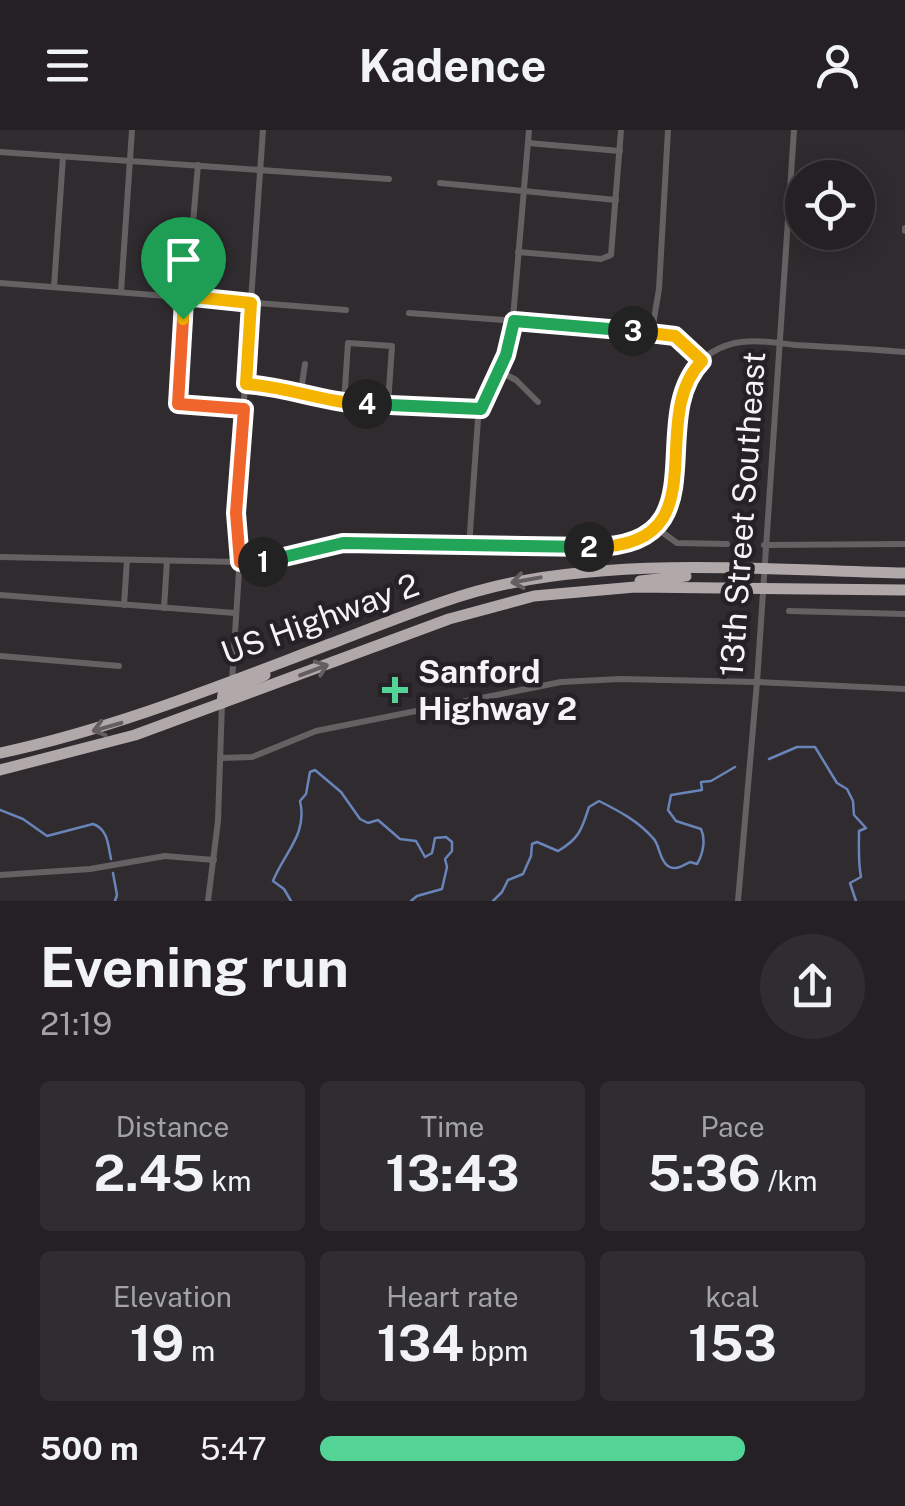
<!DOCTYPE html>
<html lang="en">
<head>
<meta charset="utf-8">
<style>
  body { margin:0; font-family:"Public Sans",sans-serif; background:#302d30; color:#f1f3f6; height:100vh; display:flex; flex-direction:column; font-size:38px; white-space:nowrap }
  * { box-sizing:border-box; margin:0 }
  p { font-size:32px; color:#a3a3a6 }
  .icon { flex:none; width:55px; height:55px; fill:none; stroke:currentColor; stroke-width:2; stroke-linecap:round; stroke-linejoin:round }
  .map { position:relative; height:771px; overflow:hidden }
  .side { display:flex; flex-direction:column; background:#242023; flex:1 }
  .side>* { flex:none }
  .controls { position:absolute; left:785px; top:30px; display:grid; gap:20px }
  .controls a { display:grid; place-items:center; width:90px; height:90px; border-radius:50%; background:#242023; box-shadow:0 5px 25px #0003,0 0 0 2px #413e41; font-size:50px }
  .pin { position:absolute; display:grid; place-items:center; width:85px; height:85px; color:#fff; margin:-102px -42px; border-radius:50% 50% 50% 0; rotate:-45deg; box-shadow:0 0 10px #0007 }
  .pin .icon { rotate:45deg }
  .km { position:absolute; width:50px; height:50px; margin:-25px; border-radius:50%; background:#222; color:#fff; font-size:28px; line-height:50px; text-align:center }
  .round { display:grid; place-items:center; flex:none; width:105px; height:105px; border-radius:52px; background:#302d30 }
  .overview { display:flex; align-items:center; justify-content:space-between; height:170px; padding:0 40px }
  h1 { font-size:55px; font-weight:700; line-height:75px }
  .figures { display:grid; grid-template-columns:repeat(3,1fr); gap:15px; height:170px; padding:10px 40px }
  .figures div { display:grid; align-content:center; border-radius:10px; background:#302d30; text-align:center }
  .figures b { font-size:50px; font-weight:700 }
  .figures small { font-size:28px; font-weight:400 }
  .figures p { font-size:28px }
  ul { padding:0 40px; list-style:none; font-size:32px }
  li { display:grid; grid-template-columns:160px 120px 1fr; align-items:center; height:75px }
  li i { height:25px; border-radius:12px; background:#53d396 }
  header { display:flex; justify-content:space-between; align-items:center; height:130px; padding:0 40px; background:#242023; font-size:45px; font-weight:700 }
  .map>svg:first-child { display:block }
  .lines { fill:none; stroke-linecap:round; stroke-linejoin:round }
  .stream { stroke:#6984b9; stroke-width:2.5 }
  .minor { stroke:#656162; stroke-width:6 }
  .highway { stroke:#b1a8aa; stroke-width:11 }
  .oneway { stroke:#655e61 }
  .split-1-casing { stroke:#fff; stroke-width:20 }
  .split-2-casing { stroke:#fff; stroke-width:20 }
  .split-3-casing { stroke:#fff; stroke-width:20 }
  .split-4-casing { stroke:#fff; stroke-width:20 }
  .split-5-casing { stroke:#fff; stroke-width:20 }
  .split-1 { stroke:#f0652b; stroke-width:12 }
  .split-2 { stroke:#22a559; stroke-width:12 }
  .split-3 { stroke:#f5b400; stroke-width:12 }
  .split-4 { stroke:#22a559; stroke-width:12 }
  .split-5 { stroke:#f5b400; stroke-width:12 }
  .poi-dot { fill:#53d396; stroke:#262126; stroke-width:4 }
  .labels { text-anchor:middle; stroke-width:9; stroke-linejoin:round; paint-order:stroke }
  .street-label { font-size:32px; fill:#f6f3f6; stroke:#262126 }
  .poi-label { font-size:32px; font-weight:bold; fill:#f6f3f6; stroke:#262126; text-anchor:start }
</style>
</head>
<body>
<header><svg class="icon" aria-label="menu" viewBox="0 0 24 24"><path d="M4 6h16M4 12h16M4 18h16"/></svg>Kadence<svg class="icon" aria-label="person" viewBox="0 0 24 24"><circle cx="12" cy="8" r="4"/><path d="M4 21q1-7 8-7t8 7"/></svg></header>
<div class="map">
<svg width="905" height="771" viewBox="0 0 905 771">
  <rect width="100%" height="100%" fill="#302b2f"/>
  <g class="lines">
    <g class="stream">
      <path d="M769,629L797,617H815L837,653L847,659L853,671L854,685L866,698L859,701C859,717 858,732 861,747L850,753L856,771"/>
      <path d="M0,680L23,689L47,706L93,694C108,699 108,715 111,729"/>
      <polyline points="113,743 117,765 115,771"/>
      <path d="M291,771L284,759L273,751C284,723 308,704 300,671L306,664L310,642L315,640L341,662L360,689L368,693L378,690L400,709L416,711L425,727L432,723L435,708L446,707L452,712V721L445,729L447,737L442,759L417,766L411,771"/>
      <path d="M493,771L502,762L508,750L523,744L531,726L532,714L537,712L558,721C579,709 582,699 589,677L599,671C619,681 638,691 653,708C660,715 659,730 668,736C675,741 682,736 690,732L697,734C703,724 706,710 701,699L676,691L668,680L671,665L702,660L701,652L711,651L735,637"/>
    </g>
    <g class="minor">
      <polyline points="528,13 620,21"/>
      <polyline points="0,22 389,49"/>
      <polyline points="440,53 616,70"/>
      <polyline points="905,101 905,98"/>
      <polyline points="192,104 198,35"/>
      <polyline points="518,122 601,129 611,125 621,0"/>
      <polyline points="0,153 346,180"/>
      <polyline points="54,157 63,27"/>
      <polyline points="121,162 132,0"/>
      <polyline points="184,166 177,274 244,279"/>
      <polyline points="409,183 652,201 659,159 668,0"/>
      <polyline points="652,201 681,209 702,231"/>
      <polyline points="499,241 516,250 538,272"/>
      <polyline points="246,254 293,259 338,273 481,279"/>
      <polyline points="301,261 305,234"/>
      <polyline points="344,273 348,213 392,216 388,274"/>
      <polyline points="655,397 677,413 727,414"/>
      <polyline points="764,415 905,414"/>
      <polyline points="469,416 478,289 511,212 529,0"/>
      <path d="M0,427L240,432L285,429L343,413L619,416C726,391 630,238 735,213C754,209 777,213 796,215C833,217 869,219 905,222"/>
      <polyline points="0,465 235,483"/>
      <polyline points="124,475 127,430"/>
      <polyline points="164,478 167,431"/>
      <polyline points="789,481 905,484"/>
      <polyline points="0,526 119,536"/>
      <polyline points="232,551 240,425 236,383 263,0"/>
      <polyline points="221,628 252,627 316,601 561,552 620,549 757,552 905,559"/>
      <polyline points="0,745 90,739 165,726 214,730"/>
      <polyline points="208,771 218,691 222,573"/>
      <polyline points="738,771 757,552 794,0"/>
    </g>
    <g class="highway">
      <polyline points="640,451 686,446"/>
      <polyline points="222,573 223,564 265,545"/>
      <path d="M0,623C117,598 226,553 338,511C394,490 452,465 511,453C635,428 778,440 905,443"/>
      <polyline points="0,640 135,605 449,489 534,466 635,457 905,460"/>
    </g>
  </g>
  <defs><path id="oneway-shaft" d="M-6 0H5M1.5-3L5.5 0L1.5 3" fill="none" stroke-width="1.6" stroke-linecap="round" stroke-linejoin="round" transform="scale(2.5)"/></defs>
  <g class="oneway">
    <use href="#oneway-shaft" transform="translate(526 450) rotate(170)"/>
    <use href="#oneway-shaft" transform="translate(314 540) rotate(-21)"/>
    <use href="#oneway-shaft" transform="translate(107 597) rotate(164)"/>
  </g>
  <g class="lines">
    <g class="split-1-casing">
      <polyline id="split-1" points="183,189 178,274 244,279 236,383 240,432 263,432"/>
    </g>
    <g class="split-2-casing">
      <polyline id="split-2" points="263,432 343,413 589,417"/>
    </g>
    <g class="split-3-casing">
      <path id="split-3" d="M589,417C725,419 643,291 702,231L675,206L633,201"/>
    </g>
    <g class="split-4-casing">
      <polyline id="split-4" points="367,274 481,279 506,225 514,191 633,201"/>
    </g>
    <g class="split-5-casing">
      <path id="split-5" d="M183,189L184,166L251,173L246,254C289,257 325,273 367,274"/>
    </g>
    <use href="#split-1" class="split-1"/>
    <use href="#split-2" class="split-2"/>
    <use href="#split-3" class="split-3"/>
    <use href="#split-4" class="split-4"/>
    <use href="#split-5" class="split-5"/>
  </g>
  <path class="poi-dot" d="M390 545h10v10h10v10h-10v10h-10v-10h-10v-10h10z"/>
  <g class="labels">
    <g class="street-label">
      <text transform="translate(743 384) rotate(-86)" y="11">13th Street Southeast</text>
      <text transform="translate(320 489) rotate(-20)" y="11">US Highway 2</text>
    </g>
    <g class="poi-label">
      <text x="418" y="553">Sanford<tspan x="418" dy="37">Highway 2</tspan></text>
    </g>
  </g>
</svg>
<div class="controls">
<a><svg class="icon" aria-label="locate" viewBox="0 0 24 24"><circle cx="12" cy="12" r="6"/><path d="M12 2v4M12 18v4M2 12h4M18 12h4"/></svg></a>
</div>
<div class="pin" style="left:183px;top:189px;background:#1e9e55"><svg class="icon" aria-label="arrive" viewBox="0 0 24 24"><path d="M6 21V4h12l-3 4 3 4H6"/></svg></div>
<b class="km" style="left:263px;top:432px">1</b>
<b class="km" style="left:589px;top:417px">2</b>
<b class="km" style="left:633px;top:201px">3</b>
<b class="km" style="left:367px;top:274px">4</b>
</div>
<section class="side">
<div class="overview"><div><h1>Evening run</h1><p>21:19</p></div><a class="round"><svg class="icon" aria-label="share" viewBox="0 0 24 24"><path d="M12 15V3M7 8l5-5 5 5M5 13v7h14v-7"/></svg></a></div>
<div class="figures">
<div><p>Distance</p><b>2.45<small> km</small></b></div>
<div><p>Time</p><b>13:43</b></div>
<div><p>Pace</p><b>5:36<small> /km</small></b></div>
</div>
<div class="figures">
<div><p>Elevation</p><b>19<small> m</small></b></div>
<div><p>Heart rate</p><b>134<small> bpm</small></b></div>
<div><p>kcal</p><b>153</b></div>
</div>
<ul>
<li><b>500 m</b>5:47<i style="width:78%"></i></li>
</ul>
</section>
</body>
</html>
